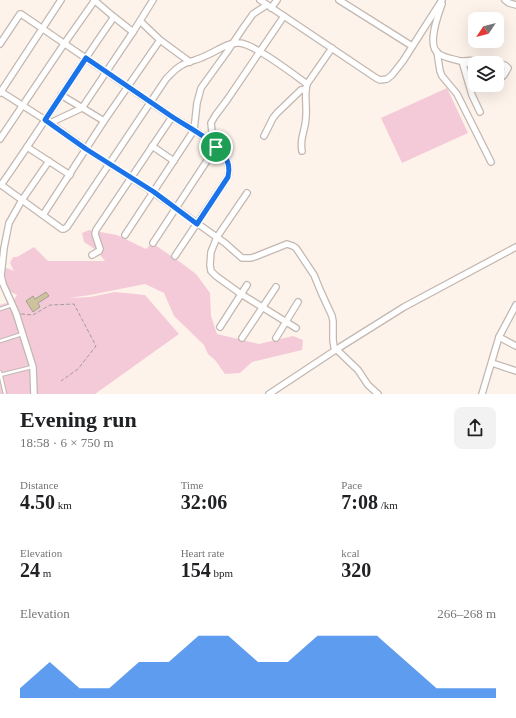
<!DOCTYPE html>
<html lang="en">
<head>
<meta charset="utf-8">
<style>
  body { margin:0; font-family:"Times New Roman",serif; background:#f2f2f2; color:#202124; height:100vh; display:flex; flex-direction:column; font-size:15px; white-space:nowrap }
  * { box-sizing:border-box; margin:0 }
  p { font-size:13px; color:#757577 }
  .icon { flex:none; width:22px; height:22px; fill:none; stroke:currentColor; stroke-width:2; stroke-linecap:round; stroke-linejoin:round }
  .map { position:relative; height:394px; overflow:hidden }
  .details { display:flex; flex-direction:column; background:#fff; flex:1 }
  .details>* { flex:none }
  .needle { width:26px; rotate:235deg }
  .tools { position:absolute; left:468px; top:12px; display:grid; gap:8px }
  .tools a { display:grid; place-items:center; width:36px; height:36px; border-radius:8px; background:#fff; box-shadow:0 4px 16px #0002; font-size:20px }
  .pin { position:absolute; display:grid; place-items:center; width:34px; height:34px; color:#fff; margin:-17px; border:2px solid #fff; border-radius:50%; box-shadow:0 1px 4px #0007 }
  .round { display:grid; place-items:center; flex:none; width:42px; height:42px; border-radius:8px; background:#f2f2f2 }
  .summary { display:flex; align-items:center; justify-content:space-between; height:68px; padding:0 20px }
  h1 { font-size:22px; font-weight:700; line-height:30px }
  .metrics { display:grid; grid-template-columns:repeat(3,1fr); gap:6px; height:68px; padding:4px 20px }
  .metrics div { display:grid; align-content:center }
  .metrics b { font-size:20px; font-weight:700 }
  .metrics small { font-size:11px; font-weight:400 }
  .metrics p { font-size:11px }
  .chart { height:112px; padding:8px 20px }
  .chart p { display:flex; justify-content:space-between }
  .chart svg { width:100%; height:72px; margin-top:4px; fill:#1a73e8; opacity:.7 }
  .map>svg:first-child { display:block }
  .green { fill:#f4cad9 }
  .building { fill:#cec29d; stroke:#a29f94 }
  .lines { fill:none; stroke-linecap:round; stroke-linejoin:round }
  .lane-casing { stroke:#c2b8b1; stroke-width:4.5 }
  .street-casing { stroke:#c2b8b1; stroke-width:8 }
  .path { stroke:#a49d96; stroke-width:1; stroke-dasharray:4 2; stroke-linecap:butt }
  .lane { stroke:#fff; stroke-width:2.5 }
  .street { stroke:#fff; stroke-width:5.5 }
  .route-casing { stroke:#fff; stroke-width:8 }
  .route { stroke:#1a73e8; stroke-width:5 }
</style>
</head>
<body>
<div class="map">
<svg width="516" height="394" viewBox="0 0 516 394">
  <rect width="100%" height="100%" fill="#fef3eb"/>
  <g class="green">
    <polygon points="447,88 468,133 402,163 381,118"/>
    <polygon points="89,230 117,235 146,249 152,243 180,262 196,274 210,293 211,316 217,334 259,344 293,336 303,340 302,350 252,362 240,373 225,374 215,360 208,354 204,345 174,316 164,293 145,284 90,295 69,298 90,297 115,292 145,295 179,334 95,394 0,394 0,305 13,301 17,295 7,290 0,271 7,268 14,271 10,263 13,257 17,257 34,247 48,261 105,261 96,250 84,242 82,233"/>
  </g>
  <polygon class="building" points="46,292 49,296 38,303 40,307 33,312 26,301 33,296 35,299"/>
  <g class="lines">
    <g class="lane-casing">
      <g id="lane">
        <polyline points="0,309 12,305"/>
        <polyline points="0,341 22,334"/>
        <polyline points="0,372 5,394"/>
        <polyline points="0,375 32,367"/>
      </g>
    </g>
    <g class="street-casing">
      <g id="street">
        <polyline points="94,0 114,17 133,32"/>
        <polyline points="260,0 376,78 380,80 387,79 392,75 403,61 442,0"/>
        <polyline points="339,0 412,46"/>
        <polyline points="505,0 509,3 516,5"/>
        <path d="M442,4C438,15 426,46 439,54C445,58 454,59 460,61C465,62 470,64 475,66"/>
        <polyline points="271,8 277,0"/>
        <polyline points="140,21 160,40 190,62"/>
        <polyline points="0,44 20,14 21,14 172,117 96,230 95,234 100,249 99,251 92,255"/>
        <polyline points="437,52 440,71 442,76 457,94 491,162"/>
        <polyline points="462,61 472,95 480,112"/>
        <polyline points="464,61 479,60 492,63"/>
        <path d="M497,64C501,64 505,64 508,68C506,72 504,77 500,78L497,77"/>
        <polyline points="0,91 50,123 86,149 153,192 225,243 242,258 251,258 257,256 287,244 293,246 296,248 314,275 321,292 332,316 333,321 333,340 334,347 358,370 368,385 378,394"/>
        <polyline points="0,93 61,0"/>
        <polyline points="61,95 104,121"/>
        <path d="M172,117C188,126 223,146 228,164C230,169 229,172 228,177L175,256"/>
        <polyline points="50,123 82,108 133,32 153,0"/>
        <polyline points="264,136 273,118 277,113 301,90 306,89"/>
        <polyline points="0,139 64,44 95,0"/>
        <polyline points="152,146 174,161"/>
        <polyline points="27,147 70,175"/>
        <path d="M302,151C299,138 306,130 306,116C307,105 304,95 307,84L332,48"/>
        <path d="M0,184L62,229H64L67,227L166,79C171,74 176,68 182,65C189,61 198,60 205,56C216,52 227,42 239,43C253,43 293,74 307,84"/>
        <path d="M1,185C40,130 75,72 114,17"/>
        <polyline points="247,193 217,237 211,252 210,265 211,271 216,276 241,294 296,328"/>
        <polyline points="43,215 104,121 160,40"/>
        <polyline points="125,235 194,130 197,103 201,88 227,52 243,28 253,14 267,5"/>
        <polyline points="153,243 216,147 212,132 211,123 215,116 227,100 284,16"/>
        <polyline points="220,327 247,285"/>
        <polyline points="499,337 516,346"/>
        <polyline points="242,338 276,287"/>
        <polyline points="276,338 298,302"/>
        <polyline points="492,363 516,371"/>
        <polyline points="34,394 33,367 16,313 3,284 1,276 4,248 9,223 22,200 49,161"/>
        <polyline points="269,394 337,349 404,307 516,247"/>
        <polyline points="482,394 499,337 516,305"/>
      </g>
    </g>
    <polyline class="path" points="21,314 33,315 50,305 74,304 96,346 78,369 61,381"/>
    <use href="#lane" class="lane"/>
    <use href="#street" class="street"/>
  </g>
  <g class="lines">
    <g class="route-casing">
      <path id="route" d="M86,58C114,77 143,97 171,116C189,128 209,137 223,154C229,162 230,168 228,177L197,224L154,192L86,149L45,120Z"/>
    </g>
    <use href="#route" class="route"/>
  </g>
</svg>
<div class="tools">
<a><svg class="needle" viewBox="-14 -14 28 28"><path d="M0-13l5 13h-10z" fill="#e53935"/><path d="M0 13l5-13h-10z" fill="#757577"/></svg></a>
<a><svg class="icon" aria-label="layers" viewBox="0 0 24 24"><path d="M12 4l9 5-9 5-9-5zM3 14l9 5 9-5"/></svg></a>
</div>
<div class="pin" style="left:216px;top:147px;background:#1e9e55"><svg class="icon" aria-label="arrive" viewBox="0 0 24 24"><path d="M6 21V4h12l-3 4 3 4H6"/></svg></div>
</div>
<section class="details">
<div class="summary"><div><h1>Evening run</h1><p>18:58 · 6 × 750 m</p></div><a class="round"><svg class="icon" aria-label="share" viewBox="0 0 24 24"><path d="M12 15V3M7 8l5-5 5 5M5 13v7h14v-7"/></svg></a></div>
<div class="metrics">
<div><p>Distance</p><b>4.50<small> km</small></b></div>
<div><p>Time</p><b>32:06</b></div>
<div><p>Pace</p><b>7:08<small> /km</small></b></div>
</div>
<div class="metrics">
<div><p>Elevation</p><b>24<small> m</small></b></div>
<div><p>Heart rate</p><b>154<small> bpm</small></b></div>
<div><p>kcal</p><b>320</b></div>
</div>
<div class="chart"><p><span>Elevation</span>266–268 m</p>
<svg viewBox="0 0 160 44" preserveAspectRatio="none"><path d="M0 44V38L10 22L20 38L30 38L40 22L50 22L60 6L70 6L80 22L90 22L100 6L110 6L120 6L130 22L140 38L150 38L160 38V44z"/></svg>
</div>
</section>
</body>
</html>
